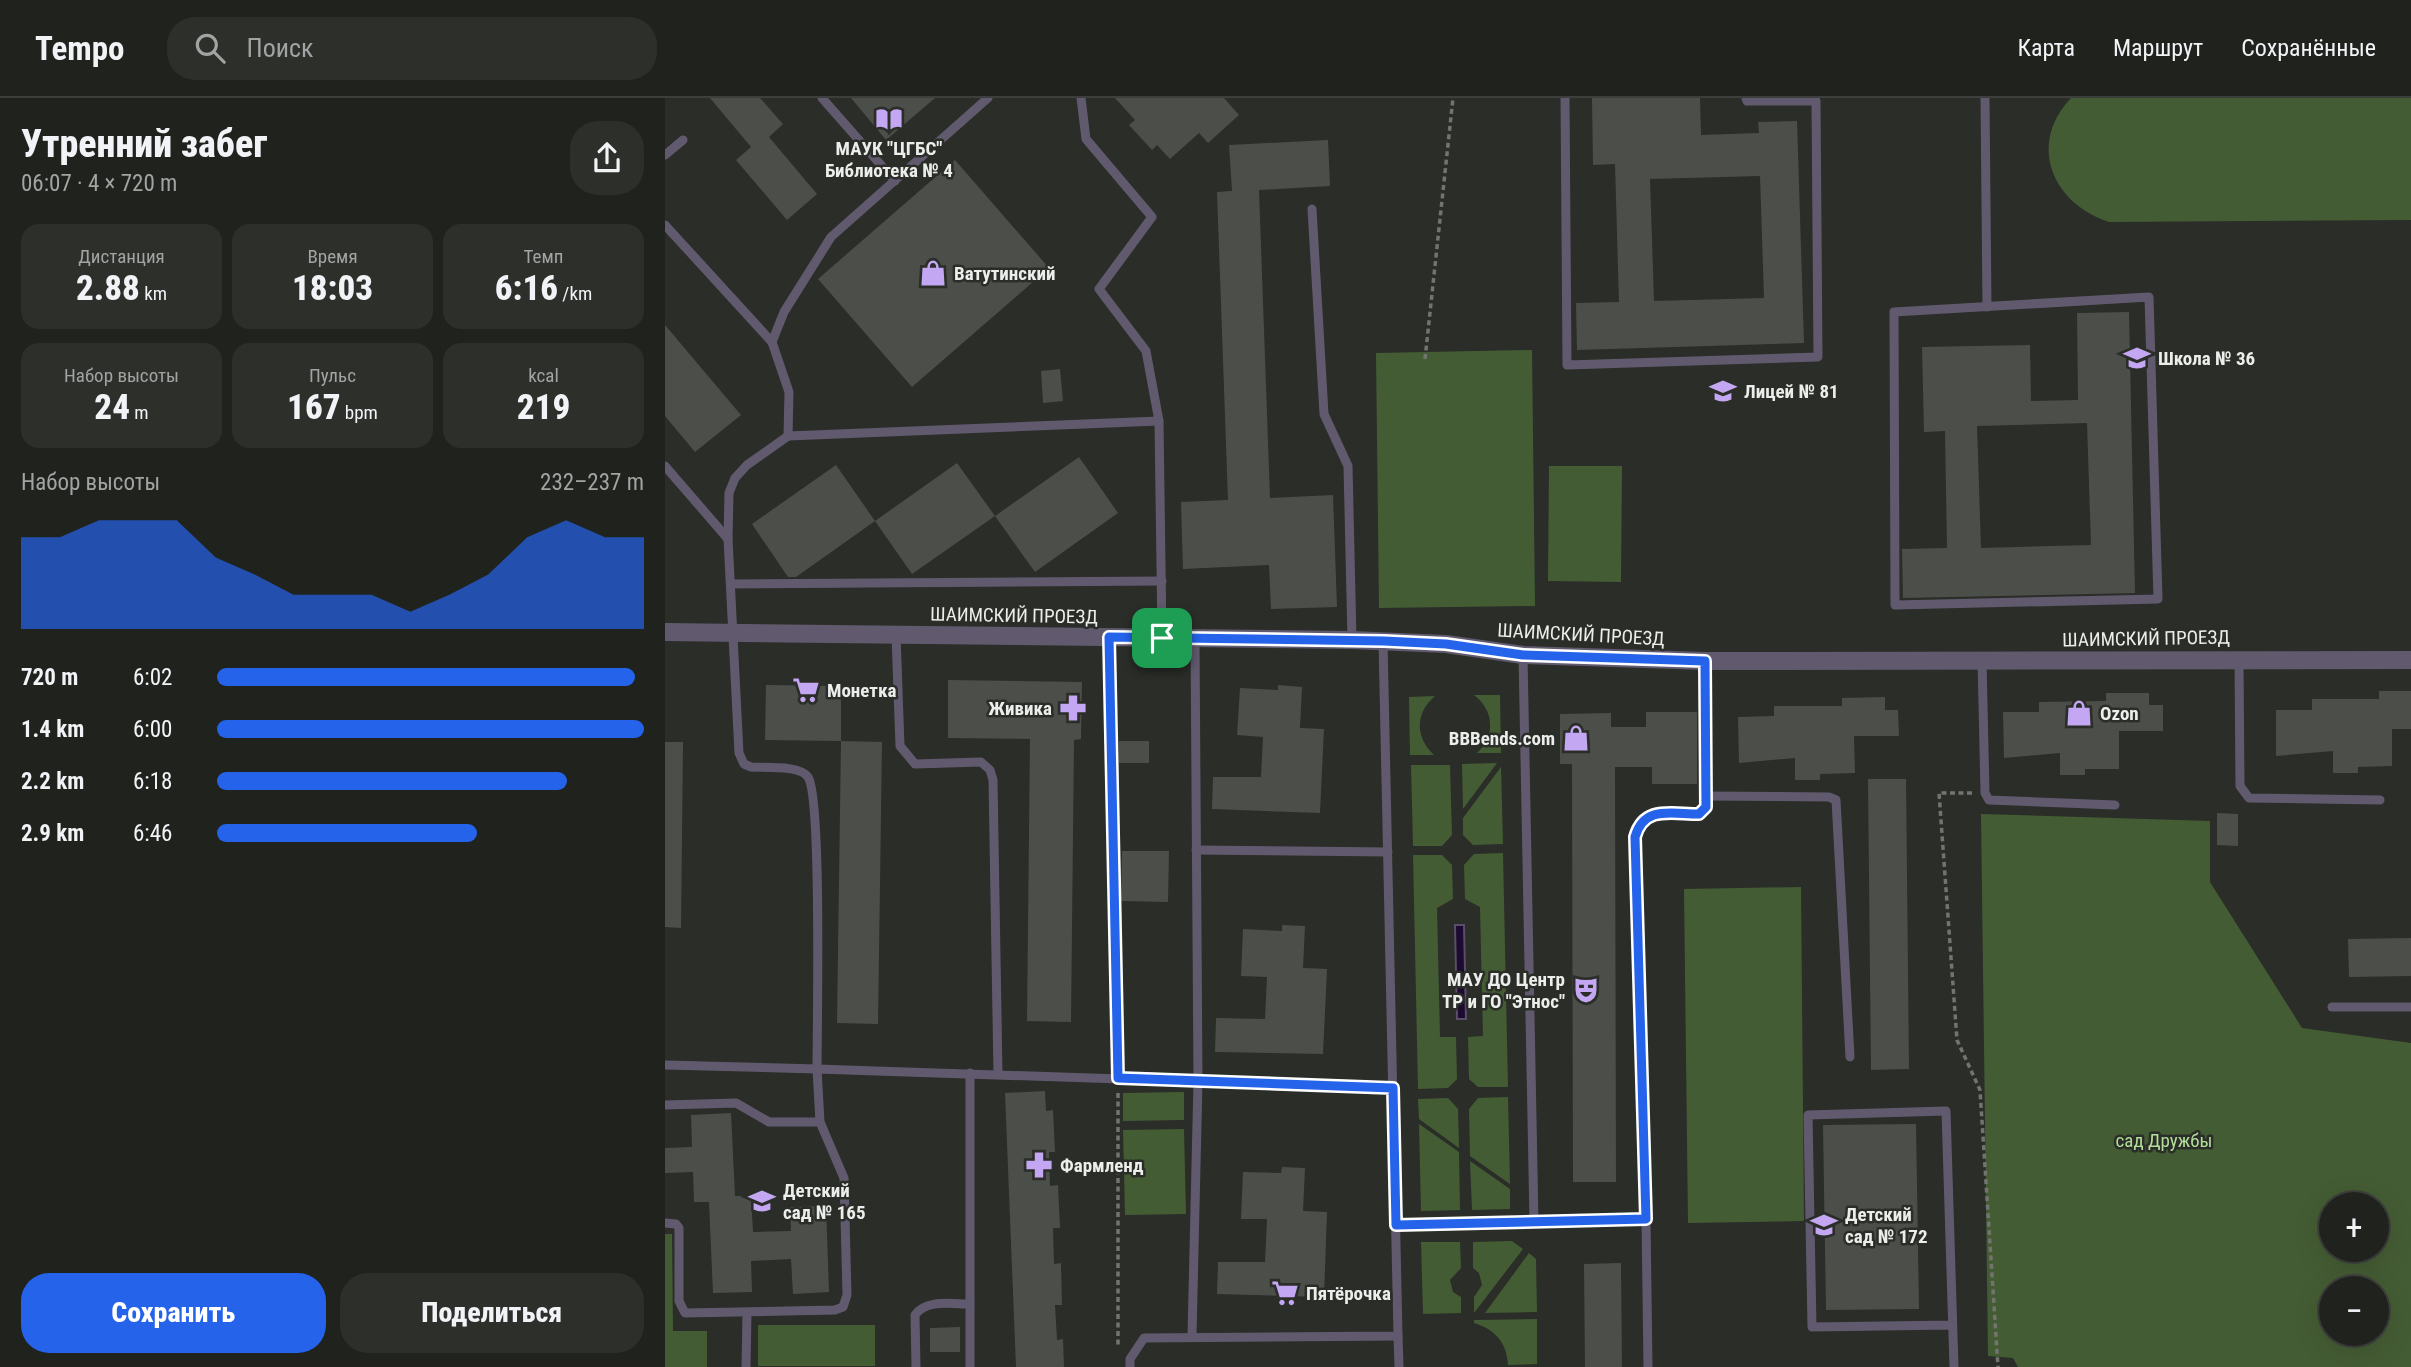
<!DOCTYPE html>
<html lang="ru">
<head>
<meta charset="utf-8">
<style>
  body { margin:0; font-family:"Roboto Condensed",sans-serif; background:#2d2f2b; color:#f1f3f6; height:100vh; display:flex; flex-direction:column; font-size:26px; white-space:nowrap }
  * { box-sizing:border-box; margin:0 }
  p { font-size:23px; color:#a2a4a4 }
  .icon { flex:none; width:38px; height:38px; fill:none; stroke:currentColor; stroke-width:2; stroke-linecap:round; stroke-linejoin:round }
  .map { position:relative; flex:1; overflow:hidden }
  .side { display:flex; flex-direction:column; background:#20221e; width:665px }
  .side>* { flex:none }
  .fabs { position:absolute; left:1654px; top:1094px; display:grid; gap:14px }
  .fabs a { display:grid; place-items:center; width:70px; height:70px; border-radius:50%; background:#20221e; box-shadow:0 7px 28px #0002,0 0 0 2px #3d3f3c; font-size:35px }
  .pin { position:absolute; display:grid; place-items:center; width:60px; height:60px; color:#fff; margin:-30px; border-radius:14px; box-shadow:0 4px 10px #0006 }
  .round { display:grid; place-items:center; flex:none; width:74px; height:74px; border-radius:28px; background:#2d2f2b }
  .head { display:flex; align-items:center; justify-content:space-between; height:119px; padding:0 21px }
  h1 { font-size:38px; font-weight:800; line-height:52px }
  .stats { display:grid; grid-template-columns:repeat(3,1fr); gap:10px; height:119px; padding:7px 21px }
  .stats div { display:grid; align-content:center; border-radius:18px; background:#2d2f2b; text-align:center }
  .stats b { font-size:35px; font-weight:800 }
  .stats small { font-size:19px; font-weight:400 }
  .stats p { font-size:19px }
  .chart { height:196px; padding:14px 21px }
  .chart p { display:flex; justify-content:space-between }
  .chart svg { width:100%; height:126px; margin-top:7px; fill:#2563eb; opacity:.7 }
  .action { display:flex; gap:14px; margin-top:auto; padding:14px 21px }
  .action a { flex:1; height:80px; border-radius:28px; background:#2563eb; color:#fff; font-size:28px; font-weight:800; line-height:80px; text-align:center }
  .action a+a { background:#2d2f2b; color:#f1f3f6 }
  ul { padding:0 21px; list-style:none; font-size:23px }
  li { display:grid; grid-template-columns:112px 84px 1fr; align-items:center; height:52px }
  li i { height:18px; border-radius:9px; background:#2563eb }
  header { display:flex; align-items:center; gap:42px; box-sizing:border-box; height:98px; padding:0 35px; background:#20221e; border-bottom:2px solid #3d3f3c }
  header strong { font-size:33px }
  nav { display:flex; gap:38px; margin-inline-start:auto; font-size:24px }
  .search { width:490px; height:63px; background:#2d2f2b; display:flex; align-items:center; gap:18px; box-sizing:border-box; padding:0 24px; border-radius:28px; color:#a2a4a4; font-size:26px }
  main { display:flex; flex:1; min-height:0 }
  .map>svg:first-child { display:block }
  .green { fill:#445c34; fill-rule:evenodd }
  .water { fill:#1c0a30; stroke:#5a4e68; stroke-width:2 }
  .building { fill:#4c4f49; fill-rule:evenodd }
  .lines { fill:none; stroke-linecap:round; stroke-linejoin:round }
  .path { stroke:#727470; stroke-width:3.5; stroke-dasharray:5 3.5; stroke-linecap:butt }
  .service { stroke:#615a6e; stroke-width:9 }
  .minor { stroke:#615a6e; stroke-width:18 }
  .route-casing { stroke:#fff; stroke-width:14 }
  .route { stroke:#2563eb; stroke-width:9 }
  .labels { text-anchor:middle; stroke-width:5; stroke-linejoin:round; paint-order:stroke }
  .poi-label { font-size:19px; font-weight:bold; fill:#eceeeb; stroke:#2a2d28; text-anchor:start }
  .street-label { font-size:19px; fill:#eceeeb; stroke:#2a2d28 }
  .park-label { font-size:19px; fill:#b3de99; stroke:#2a2d28 }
</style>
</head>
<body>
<header>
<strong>Tempo</strong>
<div class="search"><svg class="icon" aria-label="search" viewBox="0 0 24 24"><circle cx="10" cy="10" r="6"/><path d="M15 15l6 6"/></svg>Поиск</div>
<nav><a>Карта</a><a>Маршрут</a><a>Сохранённые</a></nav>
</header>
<main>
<section class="side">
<div class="head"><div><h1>Утренний забег</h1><p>06:07 · 4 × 720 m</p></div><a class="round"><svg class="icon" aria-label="share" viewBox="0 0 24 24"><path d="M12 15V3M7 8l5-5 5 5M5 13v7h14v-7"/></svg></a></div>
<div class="stats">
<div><p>Дистанция</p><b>2.88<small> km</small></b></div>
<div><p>Время</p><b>18:03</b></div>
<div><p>Темп</p><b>6:16<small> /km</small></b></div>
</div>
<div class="stats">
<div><p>Набор высоты</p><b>24<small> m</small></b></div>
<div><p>Пульс</p><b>167<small> bpm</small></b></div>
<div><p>kcal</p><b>219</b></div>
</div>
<div class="chart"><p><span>Набор высоты</span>232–237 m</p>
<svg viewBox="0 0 160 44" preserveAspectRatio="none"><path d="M0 44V12L10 12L20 6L30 6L40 6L50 19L60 25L70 32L80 32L90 32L100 38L110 32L120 25L130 12L140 6L150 12L160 12V44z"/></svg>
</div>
<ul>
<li><b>720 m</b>6:02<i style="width:98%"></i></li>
<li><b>1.4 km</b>6:00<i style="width:100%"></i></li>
<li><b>2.2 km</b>6:18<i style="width:82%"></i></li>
<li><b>2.9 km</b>6:46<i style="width:61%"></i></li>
</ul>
<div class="action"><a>Сохранить</a><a>Поделиться</a></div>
</section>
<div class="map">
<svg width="1746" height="1269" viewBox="0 0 1746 1269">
  <rect width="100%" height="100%" fill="#2a2d28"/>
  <g class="green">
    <path d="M1406,0H1746V122L1444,124C1387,106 1362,46 1406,0Z"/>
    <polygon points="867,252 870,508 714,510 711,255"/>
    <polygon points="884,368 957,368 956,484 883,483"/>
    <path d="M809,597H835L836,655H812C831,638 829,612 809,597Z"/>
    <path d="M770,598C750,615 750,639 769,657H745L744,599Z"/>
    <polygon points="832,665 798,711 797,666"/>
    <polygon points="746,667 785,667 787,737 777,748 748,748"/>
    <polygon points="836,669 838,746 808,747 798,737 798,720"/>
    <path d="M1316,716L1545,723V784L1637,930L1746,945V1269H1353L1348,1260L1323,1258ZM1666,1106H1712V1152H1666ZM1666,1190H1712V1236H1666Z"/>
    <polygon points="838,755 843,989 813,989 804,981 803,939 818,938 815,809 800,801 799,767 809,756"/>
    <polygon points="748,757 777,757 787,767 788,801 772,810 775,939 791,939 792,981 783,990 753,991"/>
    <polygon points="1136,789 1139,1123 1023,1125 1019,791"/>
    <polygon points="519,994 519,1022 458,1023 458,995"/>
    <polygon points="843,999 845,1086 805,1058 804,1011 813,1000"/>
    <polygon points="783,1000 793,1011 794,1050 754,1021 753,1001"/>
    <polygon points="754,1026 794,1054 795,1112 756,1113"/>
    <polygon points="519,1031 521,1116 460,1117 458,1032"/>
    <polygon points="805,1063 845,1091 845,1111 807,1112"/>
    <polygon points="0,1136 7,1136 8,1233 42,1233 42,1269 0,1269"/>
    <polygon points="847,1143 858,1151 809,1215 809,1199 817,1187 814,1175 808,1170 808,1144"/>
    <polygon points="756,1144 795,1144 796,1170 785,1182 788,1194 796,1199 796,1215 758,1216"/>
    <polygon points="864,1155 871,1161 872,1214 820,1215"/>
    <path d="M872,1221V1266L843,1267C842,1245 830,1231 809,1225V1222Z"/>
    <rect x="93" y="1227" width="117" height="41"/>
  </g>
  <polygon class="water" points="790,827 799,827 801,921 792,921"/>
  <g class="building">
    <polygon points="45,0 95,0 118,26 104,39 152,96 122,122 71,62 86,49"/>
    <polygon points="186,0 270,0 221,42"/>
    <polygon points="450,0 559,0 574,17 543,45 534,35 505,61 492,47 487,52 464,27 470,22"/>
    <path d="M927,0H1035L1036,37L1094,35L1093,24L1132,23L1139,245L912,252L911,205L954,204L950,66L928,67ZM1095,78L1099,200L989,203L985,81Z"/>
    <polygon points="663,42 665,88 594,92 605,400 668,397 672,509 606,511 604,467 518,471 516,404 563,402 552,94 567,93 564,47"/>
    <polygon points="290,62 384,170 247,289 153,181"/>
    <path d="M1464,214L1470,495L1238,500L1237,451L1282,450L1280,333L1259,334L1257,249L1365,247L1366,303L1413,302L1412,215ZM1422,325L1426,447L1316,450L1312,328Z"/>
    <polygon points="0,227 76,317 30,354 0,318"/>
    <polygon points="395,271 398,303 378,305 376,273"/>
    <polygon points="414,359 453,415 370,474 330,418"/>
    <polygon points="292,365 330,418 247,476 210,423"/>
    <polygon points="171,367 210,423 131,479 123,479 87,426"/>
    <polygon points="283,582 417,584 416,641 409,642 406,924 362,923 365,641 283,640"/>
    <polygon points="101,587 176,588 176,643 100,642"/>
    <polygon points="613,587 637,589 635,630 659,631 655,715 547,711 548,679 596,679 598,639 572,637 575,590 613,592"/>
    <polygon points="1714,593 1746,593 1746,631 1727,631 1727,668 1693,669 1693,675 1668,675 1668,653 1611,658 1611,612 1647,612 1647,601 1714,601"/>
    <polygon points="1441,595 1484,595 1484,607 1498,607 1498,633 1454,633 1454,671 1420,671 1420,677 1395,677 1395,655 1339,660 1338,614 1374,614 1374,604 1441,603"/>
    <polygon points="1220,599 1220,612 1233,612 1234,638 1189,638 1190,675 1155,676 1155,682 1130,682 1130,660 1074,665 1073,619 1109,618 1109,608 1177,608 1177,600"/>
    <polygon points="981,614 1032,614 1032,686 987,686 987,669 950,669 951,1084 908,1084 907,666 895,666 895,616 946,615 946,629 981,629"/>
    <polygon points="176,643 217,644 213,926 172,925"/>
    <rect x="454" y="643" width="30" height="22"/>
    <polygon points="0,644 18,644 16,830 0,829"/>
    <polygon points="1203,681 1241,681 1244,971 1206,972"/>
    <polygon points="1552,715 1573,716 1573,748 1552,747"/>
    <polygon points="457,753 504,753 503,804 456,803"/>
    <polygon points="617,827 640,828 638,870 662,871 658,956 550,954 551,920 600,921 602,879 576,878 578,831 617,833"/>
    <polygon points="1746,840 1746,878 1684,879 1683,841"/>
    <polygon points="380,993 381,1013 388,1012 390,1054 384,1054 385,1088 393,1087 395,1130 388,1130 389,1166 396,1165 397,1207 390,1207 392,1242 398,1241 399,1269 351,1269 340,995"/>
    <polygon points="66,1015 70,1098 86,1098 88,1134 126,1133 125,1109 161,1108 164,1194 128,1196 126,1161 86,1163 87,1194 48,1195 44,1104 29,1104 28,1074 0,1075 0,1050 27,1049 26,1017"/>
    <polygon points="1251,1026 1254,1211 1161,1212 1158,1027"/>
    <polygon points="617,1069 640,1070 638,1113 662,1114 659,1199 552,1196 553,1164 600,1164 602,1121 576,1121 578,1074 616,1075"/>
    <polygon points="956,1165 957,1269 920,1269 919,1166"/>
    <polygon points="295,1229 295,1254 265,1254 265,1230"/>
  </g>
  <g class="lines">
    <g class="path">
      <polyline points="760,261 788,0"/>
      <polyline points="444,557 452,966"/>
      <polyline points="1307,695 1274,695 1292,942 1315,992 1333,1269"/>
      <polyline points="453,995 453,1249"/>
    </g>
    <g class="service">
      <polyline points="157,0 230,83"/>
      <polyline points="416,0 421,41 487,119 434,191 481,253 494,323 497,540"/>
      <polyline points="900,0 902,267 1153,259 1151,3 1082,3 1081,0"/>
      <polyline points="1320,0 1322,209"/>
      <polyline points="0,57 18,42"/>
      <polyline points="647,111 659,316 683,368 687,542"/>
      <polyline points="0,127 107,244"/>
      <polygon points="1484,199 1493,501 1230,507 1229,214"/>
      <polyline points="123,338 494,323"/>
      <polyline points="0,368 63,441"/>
      <polyline points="66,486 497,483"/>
      <polyline points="231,537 235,648 250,666 316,664 325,672 328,682 333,976"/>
      <polyline points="1317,562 1320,695 1324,702 1450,707"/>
      <polyline points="1574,562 1575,688 1584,700 1715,702"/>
      <polyline points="1042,698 1164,699 1171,702 1185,959"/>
      <polyline points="531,752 723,754"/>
      <polyline points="1667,909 1746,909"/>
      <path d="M0,967L152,971C152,930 157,700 143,679C135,667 100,670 86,669L79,666L74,655L63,441L64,395L70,380L82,367L123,338L124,294L107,244L119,214L166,139L323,0"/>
      <polyline points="0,1007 71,1005 104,1024 155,1024"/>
      <path d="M981,1121L970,739C979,707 1006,716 1034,716L1041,709L1040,563"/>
      <polyline points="869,1124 981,1121 983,1269"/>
      <polyline points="0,1125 11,1126 14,1130 14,1203 20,1215 170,1212 178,1209 182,1197 179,1080 155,1024 152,971 728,990"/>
      <polyline points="731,1127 869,1124 858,557"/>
      <polyline points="1287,1227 1147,1229 1143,1017 1281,1013 1289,1269"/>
      <polyline points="527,1237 533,983 530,541"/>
      <polyline points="733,1238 734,1269"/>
      <polyline points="81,1269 82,1215"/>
      <path d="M251,1269L250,1217C261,1201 287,1206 305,1206"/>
      <polyline points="305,1269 305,975"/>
      <polyline points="465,1269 465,1261 479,1240 733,1238 718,543"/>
    </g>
    <polyline class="minor" points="0,534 687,542 781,546 858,557 1040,563 1746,562"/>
  </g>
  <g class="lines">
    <g class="route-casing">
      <path id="route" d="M444,539L719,543L781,546L858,557L1040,563L1041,709L1034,716C1006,716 979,707 970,739L981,1121L731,1127L728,990L453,980Z"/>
    </g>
    <use href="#route" class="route"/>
  </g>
  <defs>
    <g id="library-bare" transform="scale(2.1)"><path d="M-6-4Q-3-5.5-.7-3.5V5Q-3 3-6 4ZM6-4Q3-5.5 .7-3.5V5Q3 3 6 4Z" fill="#c3a7f2" stroke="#2a2d28" stroke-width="2.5" paint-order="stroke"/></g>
    <g id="shop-bare" transform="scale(2.1)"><path d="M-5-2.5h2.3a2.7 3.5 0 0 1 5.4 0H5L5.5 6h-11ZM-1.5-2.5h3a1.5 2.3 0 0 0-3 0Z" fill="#c3a7f2" stroke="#2a2d28" stroke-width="2.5" paint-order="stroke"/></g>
    <g id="school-bare" transform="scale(2.1)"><path d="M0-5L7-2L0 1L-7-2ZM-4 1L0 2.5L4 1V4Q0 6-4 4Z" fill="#c3a7f2" stroke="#2a2d28" stroke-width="2.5" paint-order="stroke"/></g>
    <g id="supermarket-bare" transform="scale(2.1)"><path d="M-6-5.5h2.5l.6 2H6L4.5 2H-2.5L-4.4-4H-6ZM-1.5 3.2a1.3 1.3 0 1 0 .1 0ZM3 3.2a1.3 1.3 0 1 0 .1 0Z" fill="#c3a7f2" stroke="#2a2d28" stroke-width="2.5" paint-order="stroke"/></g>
    <g id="pharmacy-bare" transform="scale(2.1)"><path d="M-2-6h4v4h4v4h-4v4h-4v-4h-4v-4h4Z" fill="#c3a7f2" stroke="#2a2d28" stroke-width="2.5" paint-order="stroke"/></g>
    <g id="theatre-bare" transform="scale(2.1)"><path d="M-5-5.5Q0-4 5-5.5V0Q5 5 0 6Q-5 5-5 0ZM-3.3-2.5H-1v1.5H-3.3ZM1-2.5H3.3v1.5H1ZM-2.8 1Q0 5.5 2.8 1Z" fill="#c3a7f2" stroke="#2a2d28" stroke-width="2.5" paint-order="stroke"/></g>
  </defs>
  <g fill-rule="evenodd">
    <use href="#library-bare" x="224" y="21"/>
    <use href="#shop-bare" x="268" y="175"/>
    <use href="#school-bare" x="1472" y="260"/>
    <use href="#school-bare" x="1058" y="293"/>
    <use href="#supermarket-bare" x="141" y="592"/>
    <use href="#pharmacy-bare" x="408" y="610"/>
    <use href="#shop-bare" x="1414" y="615"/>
    <use href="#shop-bare" x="911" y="640"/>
    <use href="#theatre-bare" x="921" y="892"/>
    <use href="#pharmacy-bare" x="374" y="1067"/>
    <use href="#school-bare" x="97" y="1103"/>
    <use href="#school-bare" x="1159" y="1127"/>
    <use href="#supermarket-bare" x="620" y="1195"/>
  </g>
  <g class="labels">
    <g class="poi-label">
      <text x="224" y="57" text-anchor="middle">МАУК "ЦГБС"<tspan x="224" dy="22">Библиотека № 4</tspan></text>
      <text x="289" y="182">Ватутинский</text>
      <text x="1493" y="267">Школа № 36</text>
      <text x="1079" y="300">Лицей № 81</text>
      <text x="162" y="599">Монетка</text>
      <text x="387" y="617" text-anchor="end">Живика</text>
      <text x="1435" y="622">Ozon</text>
      <text x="890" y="647" text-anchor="end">BBBends.com</text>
      <text x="900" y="888" text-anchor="end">МАУ ДО Центр<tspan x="900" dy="22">ТР и ГО "Этнос"</tspan></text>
      <text x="395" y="1074">Фармленд</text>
      <text x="118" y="1099">Детский<tspan x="118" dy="22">сад № 165</tspan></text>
      <text x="1180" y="1123">Детский<tspan x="1180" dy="22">сад № 172</tspan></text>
      <text x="641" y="1202">Пятёрочка</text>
    </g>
    <g class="street-label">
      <text transform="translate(349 517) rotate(1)" y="7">ШАИМСКИЙ ПРОЕЗД</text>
      <text transform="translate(916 536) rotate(3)" y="7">ШАИМСКИЙ ПРОЕЗД</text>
      <text transform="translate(1481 540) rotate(-1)" y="7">ШАИМСКИЙ ПРОЕЗД</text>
    </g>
    <g class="park-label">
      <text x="1499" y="1049">сад Дружбы</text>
    </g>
  </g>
</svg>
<div class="fabs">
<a>+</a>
<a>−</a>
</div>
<div class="pin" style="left:497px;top:540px;background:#1e9e55"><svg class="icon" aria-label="arrive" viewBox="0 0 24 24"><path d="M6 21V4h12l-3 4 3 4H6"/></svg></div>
</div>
</main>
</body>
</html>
